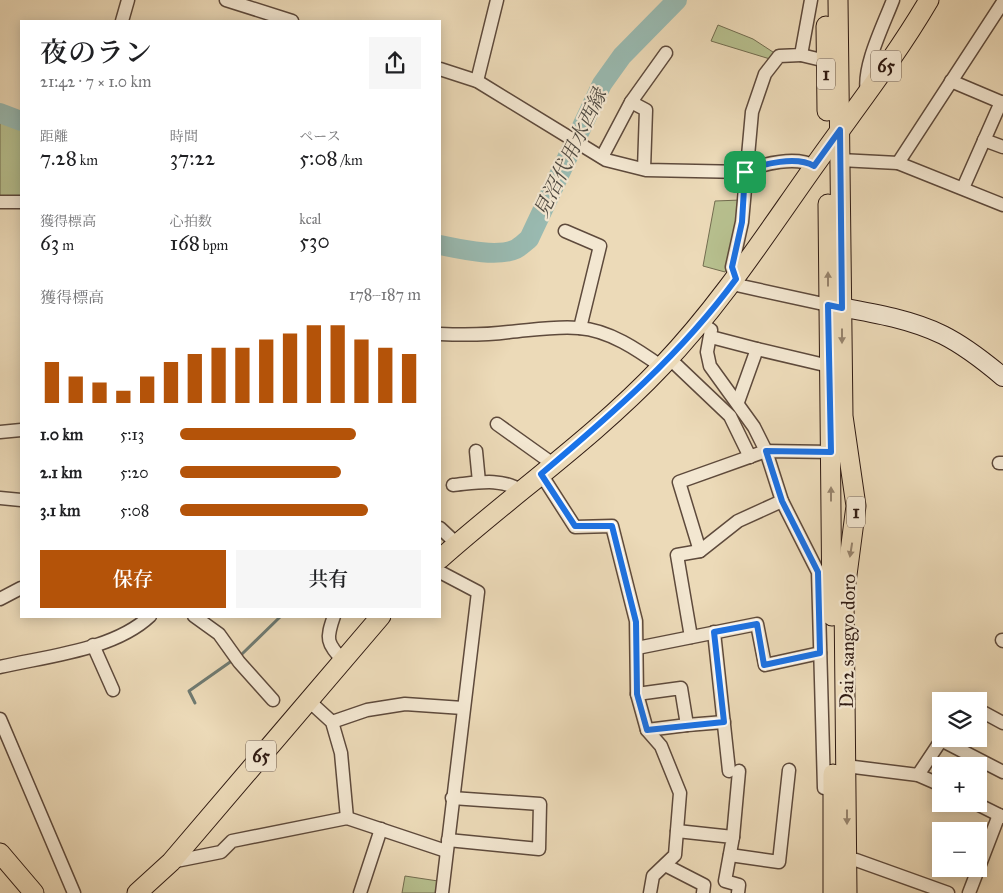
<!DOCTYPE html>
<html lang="ja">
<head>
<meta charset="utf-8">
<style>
  body { margin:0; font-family:"IM FELL Great Primer","Noto Serif JP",serif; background:#f6f6f6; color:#202124; height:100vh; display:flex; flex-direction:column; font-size:19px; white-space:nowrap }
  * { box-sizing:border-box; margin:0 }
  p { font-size:16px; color:#757577 }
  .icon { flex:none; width:28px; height:28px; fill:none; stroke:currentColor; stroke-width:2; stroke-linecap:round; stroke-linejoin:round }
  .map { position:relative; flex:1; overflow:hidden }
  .side { position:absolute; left:20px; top:20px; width:421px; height:598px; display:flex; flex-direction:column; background:#fff; border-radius:0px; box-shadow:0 2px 12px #0003 }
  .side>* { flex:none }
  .buttons { position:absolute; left:932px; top:692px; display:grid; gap:10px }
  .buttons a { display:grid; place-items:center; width:55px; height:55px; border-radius:0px; background:#fff; box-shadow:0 2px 12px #0003; font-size:25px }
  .pin { position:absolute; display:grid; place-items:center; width:42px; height:42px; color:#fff; margin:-21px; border-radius:10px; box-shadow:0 2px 8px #0006 }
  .round { display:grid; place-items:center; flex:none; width:52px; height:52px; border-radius:0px; background:#f6f6f6 }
  .overview { display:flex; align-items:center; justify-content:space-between; height:85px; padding:0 20px }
  h1 { font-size:28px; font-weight:600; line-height:38px }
  .figures { display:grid; grid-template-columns:repeat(3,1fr); gap:8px; height:85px; padding:5px 20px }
  .figures div { display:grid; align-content:center }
  .figures b { font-size:21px; font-weight:600 }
  .figures small { font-size:14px; font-weight:400 }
  .figures p { font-size:14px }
  .chart { height:140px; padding:10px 20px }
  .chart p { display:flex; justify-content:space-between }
  .chart svg { width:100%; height:90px; margin-top:5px; stroke:#b45309; stroke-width:6 }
  .primary-button { display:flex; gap:10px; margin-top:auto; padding:10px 20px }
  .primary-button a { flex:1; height:58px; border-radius:0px; background:#b45309; color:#fff; font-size:20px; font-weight:600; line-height:58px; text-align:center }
  .primary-button a+a { background:#f6f6f6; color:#202124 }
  ul { padding:0 20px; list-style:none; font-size:16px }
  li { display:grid; grid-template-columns:80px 60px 1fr; align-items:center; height:38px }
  li i { height:12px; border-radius:6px; background:#b45309 }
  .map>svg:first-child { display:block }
  .green { fill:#b7c08f; stroke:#736d50 }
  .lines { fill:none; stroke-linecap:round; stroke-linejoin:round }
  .stream { stroke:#6f7a71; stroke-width:3 }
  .river { stroke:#99bab1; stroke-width:20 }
  .street-casing { stroke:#5e4a3c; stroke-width:15 }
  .secondary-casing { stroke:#2f1a12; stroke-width:20 }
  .primary-casing { stroke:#2f1a12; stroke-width:21 }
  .street { stroke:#f3e7d1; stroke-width:12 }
  .secondary { stroke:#f3e7d1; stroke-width:18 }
  .primary { stroke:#ecdab8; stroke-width:19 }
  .oneway { fill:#97846d }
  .route-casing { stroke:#fff; stroke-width:10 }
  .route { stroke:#1a73e8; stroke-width:6 }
  .labels { text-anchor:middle; stroke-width:4.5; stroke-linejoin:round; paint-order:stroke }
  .shield { fill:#f3e7d1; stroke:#6a584b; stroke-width:1 }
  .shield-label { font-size:18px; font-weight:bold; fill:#2f1a12 }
  .street-label { font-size:19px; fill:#2f1a12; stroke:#f3e7d1 }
  .water-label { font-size:20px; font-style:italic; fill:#4f4a42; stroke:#f3e7d1 }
</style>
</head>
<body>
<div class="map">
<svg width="1003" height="893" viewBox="0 0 1003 893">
  <rect width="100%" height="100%" fill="#ecdab8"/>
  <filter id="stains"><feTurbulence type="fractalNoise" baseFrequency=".004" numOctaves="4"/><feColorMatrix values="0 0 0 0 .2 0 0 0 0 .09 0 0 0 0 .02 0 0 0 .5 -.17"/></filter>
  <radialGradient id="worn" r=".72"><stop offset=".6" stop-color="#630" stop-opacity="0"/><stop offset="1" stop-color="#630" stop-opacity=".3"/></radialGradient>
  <g class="green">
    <polygon points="718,25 753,39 776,54 770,59 711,41"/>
    <polygon points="0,116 21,125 21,197 0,197"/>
    <polygon points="741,200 740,222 725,272 703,266 715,201"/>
    <polygon points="405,876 438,881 436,893 402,893"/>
  </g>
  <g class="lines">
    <g class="stream">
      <polyline points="242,654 281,616"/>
      <polyline points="195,703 189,691 233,660"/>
    </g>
    <g class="river">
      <polyline points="0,113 21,121"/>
      <path d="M440,245C460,249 497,258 516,249C520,247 525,242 529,239L602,84L622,56L677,0"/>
    </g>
    <g class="street-casing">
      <g id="street">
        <polyline points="226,0 292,21"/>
        <polyline points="122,21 128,0"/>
        <polyline points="801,55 826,61"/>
        <path d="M440,69L477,81L606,160L646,170L745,172C763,163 797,156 814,166"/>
        <polyline points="477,81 497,0"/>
        <polyline points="951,81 1003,103"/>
        <path d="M867,92C862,67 884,24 893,0"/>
        <polyline points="631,102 646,110 644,169"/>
        <polyline points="984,140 1003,147"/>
        <polyline points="602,157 631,102 666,53"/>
        <polyline points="840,160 898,163 1003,205"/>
        <polyline points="898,163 1003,2"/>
        <polyline points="963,188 1001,102"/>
        <polyline points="0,202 21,202"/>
        <polyline points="565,231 600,246 580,328"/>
        <polyline points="736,279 732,267 742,222 752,112 765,74 779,56 801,55 811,0"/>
        <polyline points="732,284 828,305"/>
        <polyline points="701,323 711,330 707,352 710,366 754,427 766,451 782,501 818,572 824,788"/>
        <path d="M440,334C463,335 486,335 509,332C533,330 555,326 579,328C609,330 638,350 662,367"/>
        <polyline points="711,337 757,349"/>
        <polyline points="669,358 730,416 750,457"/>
        <polyline points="738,402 757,349 829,366"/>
        <polyline points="497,424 553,464"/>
        <polyline points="0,432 21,430"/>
        <polyline points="476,451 479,482"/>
        <polyline points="999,463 1003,463"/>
        <polyline points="541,474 575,527 612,526 636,621 637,694 647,730 661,746 680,793 675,855 653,876 650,893"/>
        <path d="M453,485C475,483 502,477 521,491"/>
        <polyline points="0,498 21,500"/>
        <polyline points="440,528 457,544"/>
        <polyline points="700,551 679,482 766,451 831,452"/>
        <polyline points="440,572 478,592 442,893"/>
        <polyline points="0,599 21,588"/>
        <polyline points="194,616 219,634 239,662 273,700"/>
        <path d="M334,616C326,639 326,643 344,661"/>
        <polyline points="714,632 729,771"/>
        <polyline points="691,637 677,555 700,551 738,521 782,501"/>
        <polyline points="1002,640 1003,641"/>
        <polyline points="93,645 113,690"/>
        <polyline points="637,648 757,624 765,665 820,653"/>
        <path d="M0,667C47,656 114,650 150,616"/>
        <polyline points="637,694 681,688 687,725 724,722"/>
        <polyline points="309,701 332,722 341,753 347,818"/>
        <polyline points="979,710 1003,723"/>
        <polyline points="0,719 74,893"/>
        <polyline points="332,722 367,710 405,704 463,708"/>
        <polyline points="647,730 687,725"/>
        <polyline points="941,740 1003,772"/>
        <polyline points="846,766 918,775 941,785"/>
        <polyline points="918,775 942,739"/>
        <polyline points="977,804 1003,817"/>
        <polyline points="677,831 733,837 725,881 739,885 738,893"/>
        <polyline points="733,837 739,771"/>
        <polyline points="448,840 539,849 540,804 452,798"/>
        <polyline points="730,855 779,862 789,770"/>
        <polyline points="847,859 856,860 948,893"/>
        <polyline points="171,862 221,852 232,841 347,818 446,851"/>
        <polyline points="665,865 704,885 703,893"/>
        <polyline points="360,893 381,829"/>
        <polyline points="969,893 999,815"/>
      </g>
    </g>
    <g class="secondary-casing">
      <path id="secondary" d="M829,305C867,312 908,318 943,335C965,346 984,361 1003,377"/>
    </g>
    <g class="primary-casing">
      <g id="primary">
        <polyline points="838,0 843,416 856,506 844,598 847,893"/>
        <polyline points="826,26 827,111"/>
        <polyline points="828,204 832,616"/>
        <path d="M440,559C513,494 595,437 662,366C721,304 766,234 815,165C854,110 895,58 929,0"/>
        <polyline points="0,853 34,893"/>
        <polyline points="137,893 171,862 381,616"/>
        <polyline points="833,893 833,774"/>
      </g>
    </g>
    <use href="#street" class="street"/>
    <use href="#secondary" class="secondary"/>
    <use href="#primary" class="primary"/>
  </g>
  <defs><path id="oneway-solid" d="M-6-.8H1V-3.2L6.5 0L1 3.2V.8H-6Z" transform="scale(1.25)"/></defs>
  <g class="oneway">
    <use href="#oneway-solid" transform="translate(828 279) rotate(-90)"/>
    <use href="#oneway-solid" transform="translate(842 336) rotate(90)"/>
    <use href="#oneway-solid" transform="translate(831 494) rotate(-90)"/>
    <use href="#oneway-solid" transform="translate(851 550) rotate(99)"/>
    <use href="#oneway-solid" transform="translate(847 817) rotate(90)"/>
  </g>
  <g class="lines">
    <g class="route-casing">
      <path id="route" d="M840,130L842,308L828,305L831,452L766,451L782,501L818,572L820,653L764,665L757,624L714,632L724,722L647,730L637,694L636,622L612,526H575L541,474C612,414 681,354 736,279L732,267L742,222L745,172C763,163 797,156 814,166Z"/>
    </g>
    <use href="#route" class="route"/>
  </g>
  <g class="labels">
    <g class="shield">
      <rect x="871" y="50.5" width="30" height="31" rx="4"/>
      <rect x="817" y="58.5" width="18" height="31" rx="4"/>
      <rect x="847" y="496.5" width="18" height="31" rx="4"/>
      <rect x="246" y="740.5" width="30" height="31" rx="4"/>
    </g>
    <g class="shield-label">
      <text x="886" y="72">65</text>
      <text x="826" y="80">1</text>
      <text x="856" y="518">1</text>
      <text x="261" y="762">65</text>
    </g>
    <g class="street-label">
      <text transform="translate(847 641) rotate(-89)" y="7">Dai2 sangyo doro</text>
    </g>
    <g class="water-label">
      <text transform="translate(570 153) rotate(-64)" y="7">見沼代用水西縁</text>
    </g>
  </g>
  <rect width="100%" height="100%" filter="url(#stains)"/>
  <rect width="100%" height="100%" fill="url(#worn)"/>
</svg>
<div class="buttons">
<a><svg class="icon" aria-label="layers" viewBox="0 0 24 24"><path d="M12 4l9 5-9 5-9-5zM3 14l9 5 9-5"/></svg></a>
<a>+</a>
<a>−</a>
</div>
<div class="pin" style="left:745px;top:172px;background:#1e9e55"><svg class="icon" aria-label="arrive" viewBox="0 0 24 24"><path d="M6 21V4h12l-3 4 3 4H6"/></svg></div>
<section class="side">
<div class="overview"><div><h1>夜のラン</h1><p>21:42 · 7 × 1.0 km</p></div><a class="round"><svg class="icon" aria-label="share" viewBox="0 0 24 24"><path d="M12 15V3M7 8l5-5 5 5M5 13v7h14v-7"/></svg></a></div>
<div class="figures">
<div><p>距離</p><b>7.28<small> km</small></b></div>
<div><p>時間</p><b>37:22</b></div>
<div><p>ペース</p><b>5:08<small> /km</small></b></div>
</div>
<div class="figures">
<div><p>獲得標高</p><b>63<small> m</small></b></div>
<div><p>心拍数</p><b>168<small> bpm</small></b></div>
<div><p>kcal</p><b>530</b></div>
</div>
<div class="chart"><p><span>獲得標高</span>178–187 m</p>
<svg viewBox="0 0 160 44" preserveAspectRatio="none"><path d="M5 44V24M15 44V31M25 44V34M35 44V38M45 44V31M55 44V24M65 44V20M75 44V17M85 44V17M95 44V13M105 44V10M115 44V6M125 44V6M135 44V13M145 44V17M155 44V20"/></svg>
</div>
<ul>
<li><b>1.0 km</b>5:13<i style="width:73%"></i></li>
<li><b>2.1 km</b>5:20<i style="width:67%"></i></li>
<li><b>3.1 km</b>5:08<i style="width:78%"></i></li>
</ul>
<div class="primary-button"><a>保存</a><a>共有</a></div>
</section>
</div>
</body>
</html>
